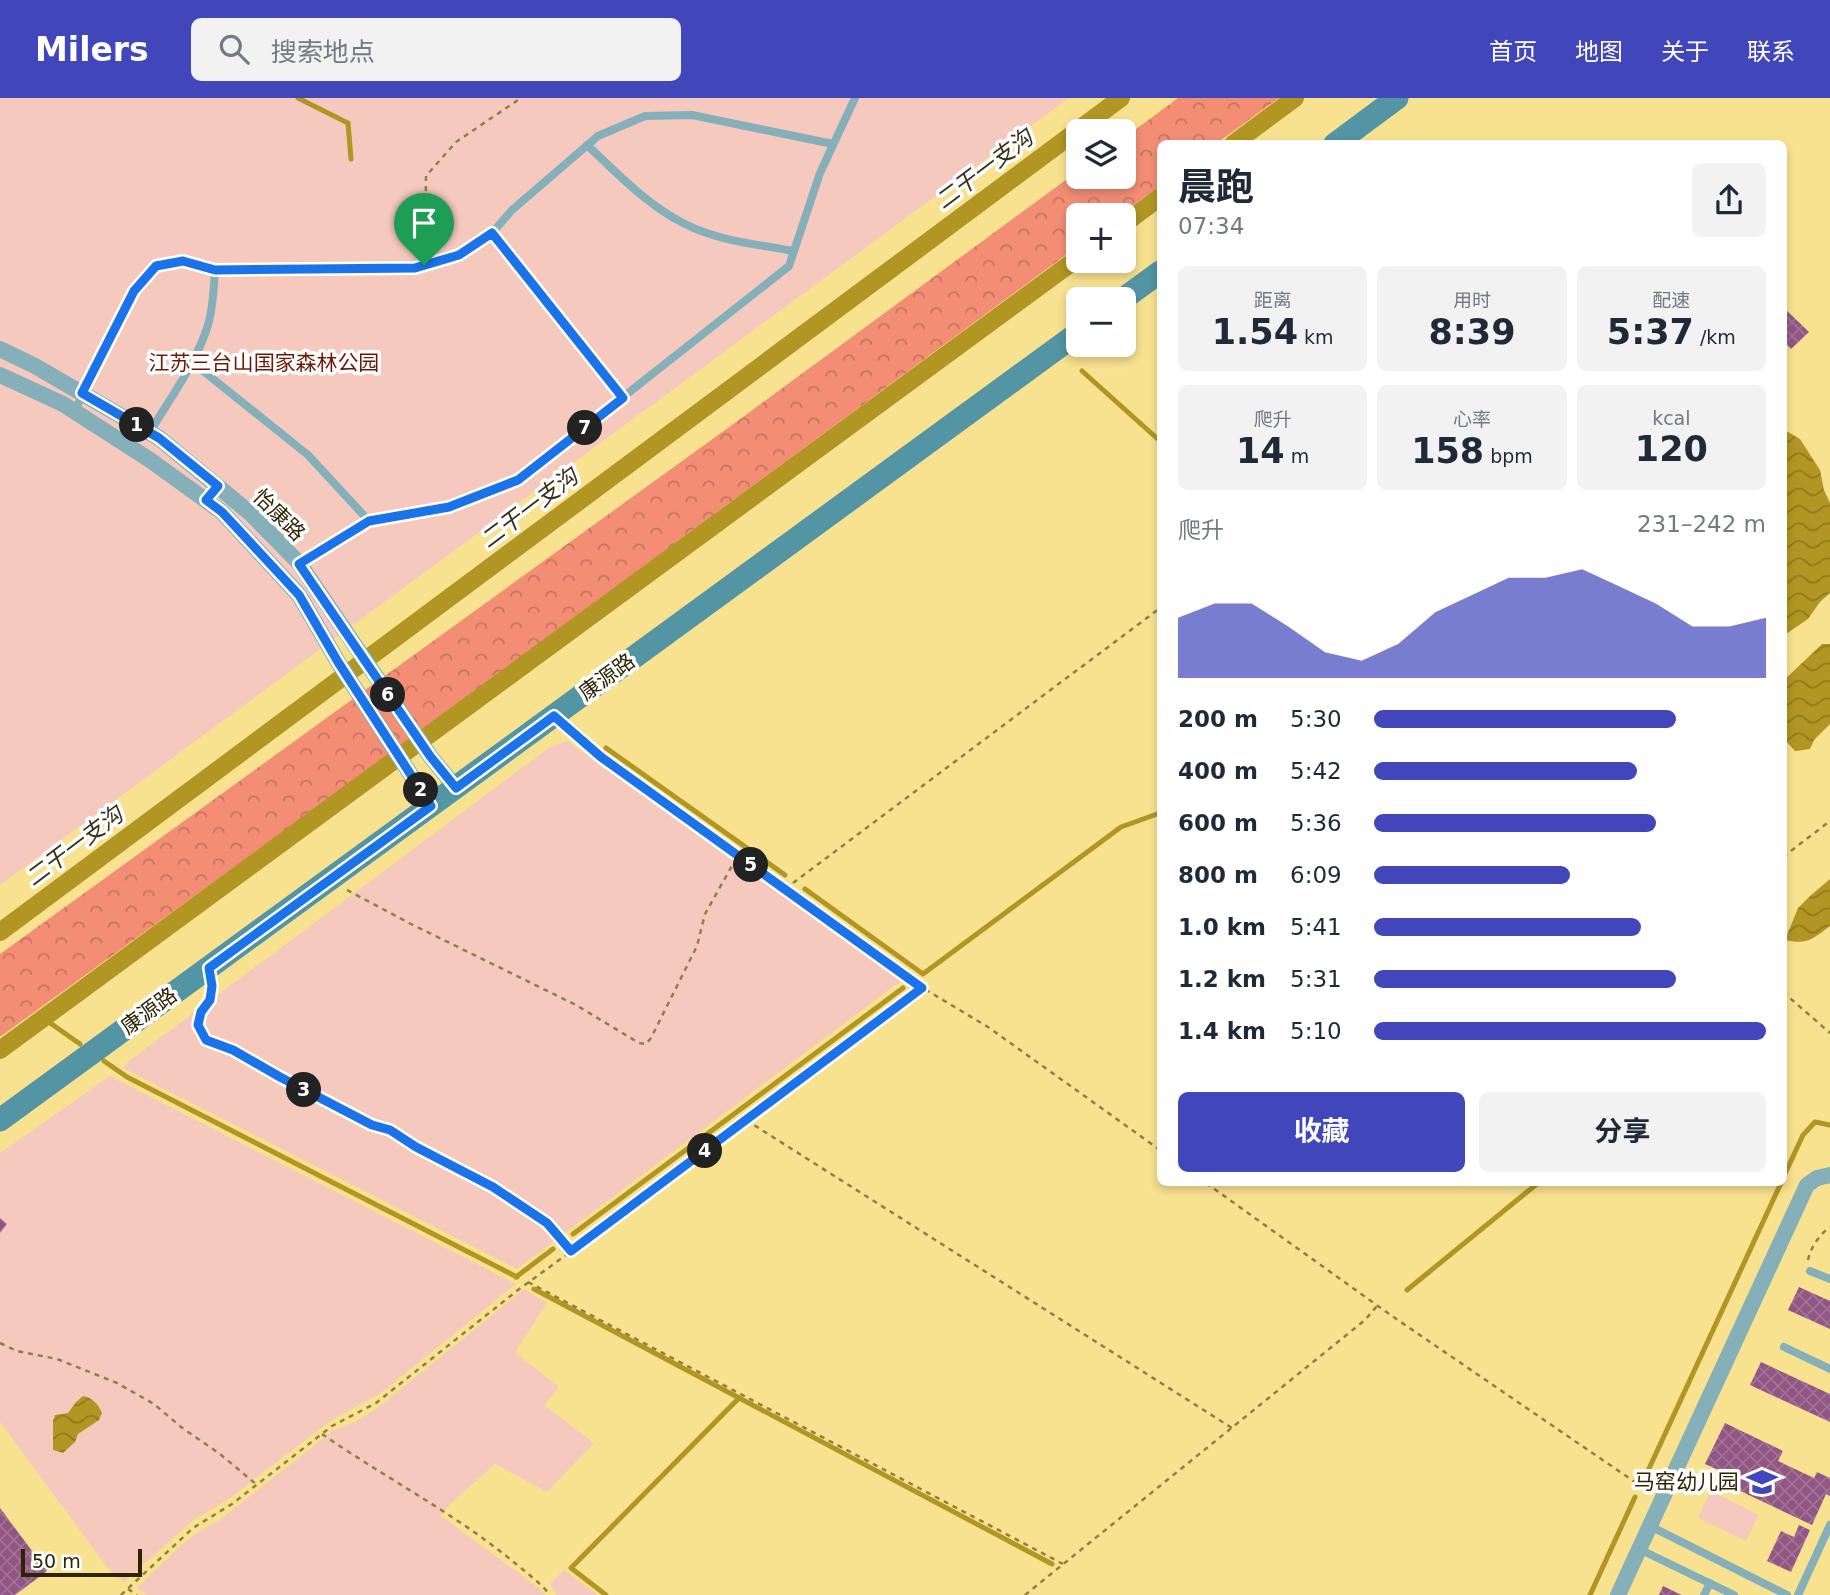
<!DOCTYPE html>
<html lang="zh">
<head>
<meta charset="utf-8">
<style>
  body { margin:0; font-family:"DejaVu Sans","Noto Sans SC",sans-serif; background:#f2f2f3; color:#1f2937; height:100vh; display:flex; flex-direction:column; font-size:26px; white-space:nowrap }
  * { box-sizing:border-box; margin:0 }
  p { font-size:23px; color:#747a83 }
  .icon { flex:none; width:38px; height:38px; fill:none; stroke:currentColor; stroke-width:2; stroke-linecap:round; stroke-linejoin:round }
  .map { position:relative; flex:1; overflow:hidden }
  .panel { position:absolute; left:1157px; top:42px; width:630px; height:1046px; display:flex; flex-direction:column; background:#fff; border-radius:10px; box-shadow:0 4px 10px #0003 }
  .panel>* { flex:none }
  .buttons { position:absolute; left:1066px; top:21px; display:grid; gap:14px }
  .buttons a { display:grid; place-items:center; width:70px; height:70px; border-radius:10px; background:#fff; box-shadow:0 4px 10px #0003; font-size:35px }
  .scale { position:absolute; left:21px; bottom:18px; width:121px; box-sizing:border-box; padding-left:7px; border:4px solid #2d2502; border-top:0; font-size:19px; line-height:24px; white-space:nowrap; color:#2d2502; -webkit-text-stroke:5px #fff; paint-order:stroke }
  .pin { position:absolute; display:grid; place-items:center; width:60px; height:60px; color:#fff; margin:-72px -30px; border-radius:50% 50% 50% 0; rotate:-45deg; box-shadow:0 0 7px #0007 }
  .pin .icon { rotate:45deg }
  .km { position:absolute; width:35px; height:35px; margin:-18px; border-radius:50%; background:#222; color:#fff; font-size:19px; line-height:35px; text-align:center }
  .round { display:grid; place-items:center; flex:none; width:74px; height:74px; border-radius:10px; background:#f2f2f3 }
  .summary { display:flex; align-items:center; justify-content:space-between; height:119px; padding:0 21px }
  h1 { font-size:38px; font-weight:700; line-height:52px }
  .metrics { display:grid; grid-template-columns:repeat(3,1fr); gap:10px; height:119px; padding:7px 21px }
  .metrics div { display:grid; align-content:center; border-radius:10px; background:#f2f2f3; text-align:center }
  .metrics b { font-size:35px; font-weight:700 }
  .metrics small { font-size:19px; font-weight:400 }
  .metrics p { font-size:19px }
  .chart { height:196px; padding:14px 21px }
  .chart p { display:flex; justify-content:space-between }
  .chart svg { width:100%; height:126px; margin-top:7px; fill:#4147bb; opacity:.7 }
  .button { display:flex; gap:14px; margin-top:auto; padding:14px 21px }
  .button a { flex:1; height:80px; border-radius:10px; background:#4147bb; color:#fff; font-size:28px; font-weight:700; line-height:80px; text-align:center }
  .button a+a { background:#f2f2f3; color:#1f2937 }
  ul { padding:0 21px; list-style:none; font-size:23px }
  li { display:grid; grid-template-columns:112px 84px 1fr; align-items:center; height:52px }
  li i { height:18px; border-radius:9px; background:#4147bb }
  header { display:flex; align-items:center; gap:42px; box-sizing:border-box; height:98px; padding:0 35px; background:#4147bb; color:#fff }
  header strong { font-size:33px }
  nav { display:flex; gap:38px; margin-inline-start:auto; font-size:24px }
  .search { width:490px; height:63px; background:#f2f2f3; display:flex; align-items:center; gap:18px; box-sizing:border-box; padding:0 24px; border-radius:10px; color:#747a83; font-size:26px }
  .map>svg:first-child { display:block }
  .forest { fill:url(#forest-crowns) }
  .green { fill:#f5c9bd }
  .water { fill:url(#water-waves) }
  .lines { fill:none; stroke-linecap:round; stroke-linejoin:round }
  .stream { stroke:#b19623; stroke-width:5 }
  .canal { stroke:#b19623; stroke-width:18 }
  .building { fill:url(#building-cross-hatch) }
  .path { stroke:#8f8047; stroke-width:2.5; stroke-dasharray:5 5; stroke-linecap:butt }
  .lane { stroke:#85afb9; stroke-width:8 }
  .street { stroke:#85afb9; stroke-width:16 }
  .secondary { stroke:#5395a4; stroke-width:23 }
  .route-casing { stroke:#fff; stroke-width:14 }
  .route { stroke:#1a73e8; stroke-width:9 }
  .labels { text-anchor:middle; stroke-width:7; stroke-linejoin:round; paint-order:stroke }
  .park-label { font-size:21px; fill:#681a06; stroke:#fff }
  .street-label { font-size:21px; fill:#2d2502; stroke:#fff }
  .poi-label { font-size:21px; fill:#2d2502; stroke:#fff; text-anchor:end }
  .water-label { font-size:23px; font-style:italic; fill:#37311a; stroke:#fff }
</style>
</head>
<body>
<header>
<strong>Milers</strong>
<div class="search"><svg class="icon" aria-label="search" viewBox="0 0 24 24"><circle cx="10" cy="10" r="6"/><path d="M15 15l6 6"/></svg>搜索地点</div>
<nav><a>首页</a><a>地图</a><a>关于</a><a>联系</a></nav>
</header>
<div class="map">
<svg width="1830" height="1497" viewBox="0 0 1830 1497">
  <defs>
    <pattern id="forest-crowns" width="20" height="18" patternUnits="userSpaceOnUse" patternTransform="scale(1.75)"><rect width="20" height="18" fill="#f38e75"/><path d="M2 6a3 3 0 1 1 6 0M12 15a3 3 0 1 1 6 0" fill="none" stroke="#c5745e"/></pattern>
    <pattern id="water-waves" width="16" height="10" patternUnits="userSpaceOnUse" patternTransform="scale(1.75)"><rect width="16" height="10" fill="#b19623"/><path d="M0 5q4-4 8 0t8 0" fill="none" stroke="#907a1c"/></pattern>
    <pattern id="building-cross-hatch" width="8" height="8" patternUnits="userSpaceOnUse" patternTransform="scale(1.75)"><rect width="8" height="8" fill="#925586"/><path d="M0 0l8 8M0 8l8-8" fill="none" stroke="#a07494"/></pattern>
  </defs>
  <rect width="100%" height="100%" fill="#f8e290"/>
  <polygon class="forest" points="1178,0 1279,0 1217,45 1160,46 1160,88 1120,117 1078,117 1078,148 332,698 0,939 0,856 743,319 1078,73 1078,79 1124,79 1124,40"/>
  <g class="green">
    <polygon points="0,0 1069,0 0,787"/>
    <polygon points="567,643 902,882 517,1171 123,970 129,963 550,649"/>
    <polygon points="110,978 516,1186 381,1295 333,1321 229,1401 193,1422 124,1484 110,1473 0,1324 0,1055"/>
    <path d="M524,1191L547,1205L515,1254L559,1289L544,1307L594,1345L547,1394L495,1366L448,1408L441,1418L539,1490L545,1497H147L137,1490C162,1467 186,1437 217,1424L334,1332L355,1324L380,1308Z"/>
    <polygon points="1711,1393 1759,1417 1746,1443 1698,1420"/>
    <polygon points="564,1472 598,1497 557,1497 550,1486"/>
  </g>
  <g class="water">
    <polygon points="1783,331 1800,341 1820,372 1824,392 1830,405 1830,495 1820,504 1808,521 1783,538"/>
    <polygon points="1822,546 1830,546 1830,626 1814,642 1810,651 1795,653 1783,640 1783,583"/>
    <path d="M1830,781V828C1813,841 1807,847 1785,842L1798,810L1811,797Z"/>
    <path d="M83,1298C92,1299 99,1307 102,1315L99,1322L78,1336L75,1344L63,1355L53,1352V1323L55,1317L68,1315L76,1304Z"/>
  </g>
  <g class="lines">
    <g class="stream">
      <polyline points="298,0 348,25 351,61"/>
      <polyline points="1082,273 1160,343"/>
      <polyline points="606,650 785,777"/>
      <polyline points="805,791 923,876 1121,729 1160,715"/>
      <polyline points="43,920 80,946"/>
      <polyline points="104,963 127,979 517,1179"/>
      <polyline points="1783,1080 1803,1037 1815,1024 1830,1027"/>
      <polyline points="573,1136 903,890"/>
      <polyline points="516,1179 553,1151"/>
      <polyline points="534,1191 1052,1466"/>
      <polyline points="1407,1192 1538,1085"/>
      <polyline points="1646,1377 1781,1085"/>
      <polyline points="606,1497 571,1470 739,1300"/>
      <polyline points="1590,1497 1635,1399"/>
    </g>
    <g class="canal">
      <polyline points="1233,46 1295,0"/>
      <polyline points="1124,126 1160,99"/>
      <polyline points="0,834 1121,0"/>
      <polyline points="0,952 1078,160"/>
    </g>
  </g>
  <g class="building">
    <polygon points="1783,209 1809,234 1791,251 1783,243"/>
    <polygon points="0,1120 7,1126 0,1135"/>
    <polygon points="1799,1189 1830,1203 1830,1231 1788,1212"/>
    <polygon points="1761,1264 1830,1296 1830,1324 1750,1287"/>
    <polygon points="1725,1325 1783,1353 1778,1363 1814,1380 1817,1374 1830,1380 1830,1398 1826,1396 1812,1427 1719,1383 1723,1374 1705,1366"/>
    <polygon points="0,1410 47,1473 15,1497 0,1497"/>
    <polygon points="1799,1427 1810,1432 1791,1474 1767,1463 1781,1433 1794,1439"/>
    <polygon points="1663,1488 1682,1497 1659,1497"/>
  </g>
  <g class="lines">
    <g class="path">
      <polyline points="425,153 426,78 456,44 521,0"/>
      <polyline points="570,632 601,659 923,890 988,929 1160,1052"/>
      <polyline points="1783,759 1830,723"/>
      <polyline points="785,791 1160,510"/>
      <polyline points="347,792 411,826 576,907 639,945 646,946 651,940 697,848 705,816 733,766 740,760"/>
      <polyline points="211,894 210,902 201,914 198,927 206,941 233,952 280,979 372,1027 390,1033 416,1049 493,1089 547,1125 571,1153"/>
      <polyline points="1783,894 1830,935"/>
      <polyline points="746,1022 1232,1330"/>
      <polyline points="1206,1085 1392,1218 1648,1393"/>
      <path d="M1808,1162C1811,1149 1819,1137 1830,1129"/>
      <polyline points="528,1184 1063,1466"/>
      <polyline points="0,1245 17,1253 57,1261 117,1285 154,1306 181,1329 220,1356 257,1387"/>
      <path d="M322,1336C384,1379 452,1414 510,1461C524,1473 539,1483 550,1497"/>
      <polyline points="128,1491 137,1497"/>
      <polyline points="121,1497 193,1430 232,1406 332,1328 376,1305 518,1192 588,1141 923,890"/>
      <polyline points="1025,1497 1365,1222 1377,1208"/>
    </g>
    <g class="lane">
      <path d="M587,47C617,75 646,106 683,125C717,143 757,146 793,153"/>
      <polyline points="492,135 623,300"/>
      <polyline points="215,172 415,170 459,157 492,135 512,112 598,38 645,18 692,17 833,46"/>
      <polyline points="192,264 308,357 369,423"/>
      <path d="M74,314L134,193L156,168L183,163L215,172C214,190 213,210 208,227C196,266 170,300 150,334"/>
      <polyline points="299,465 369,423 449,409 518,382 789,168 820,75 855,0"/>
      <polyline points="1810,1173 1830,1181"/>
      <polyline points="1784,1249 1830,1271"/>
      <polyline points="1650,1428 1787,1497"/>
      <polyline points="1639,1451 1734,1497"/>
      <polyline points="1704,1497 1710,1485"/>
      <polyline points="1798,1497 1830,1427"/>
    </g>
    <g class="street">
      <polyline points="0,251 35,268 159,340 250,415 299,465 430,658 456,690"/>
      <polyline points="0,277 63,306 150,362 222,414 299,497 338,564 431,708"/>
      <polyline points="1618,1497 1807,1087 1817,1080 1830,1077"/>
    </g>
    <g class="secondary">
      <polyline points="1335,46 1397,0"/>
      <polyline points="1123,201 1160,174"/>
      <polyline points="0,1022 1078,235"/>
    </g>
  </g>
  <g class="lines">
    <g class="route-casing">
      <polygon id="route" points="492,135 623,300 518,382 449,409 369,423 299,466 430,658 456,690 554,618 601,659 922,890 571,1153 547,1125 493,1089 416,1049 390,1032 372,1027 280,979 233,952 206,942 198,927 201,914 210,902 212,888 209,870 431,708 338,564 299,497 222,414 206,402 218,388 159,340 82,295 134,193 156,168 183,163 215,172 415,170 459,157"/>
    </g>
    <use href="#route" class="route"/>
  </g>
  <defs>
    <g id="school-bare" transform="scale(2.415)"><path d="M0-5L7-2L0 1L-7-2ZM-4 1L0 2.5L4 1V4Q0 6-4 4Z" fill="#4147bb" stroke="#fff" stroke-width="2.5" paint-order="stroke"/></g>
  </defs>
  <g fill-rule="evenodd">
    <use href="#school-bare" x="1762" y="1384"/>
  </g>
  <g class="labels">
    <g class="park-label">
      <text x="264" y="272">江苏三台山国家森林公园</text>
    </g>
    <g class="street-label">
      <text transform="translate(279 417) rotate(45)" y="7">怡康路</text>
      <text transform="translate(607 579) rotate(-36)" y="7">康源路</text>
      <text transform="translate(149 913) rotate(-36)" y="7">康源路</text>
    </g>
    <g class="poi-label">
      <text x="1739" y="1391">马窑幼儿园</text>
    </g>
    <g class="water-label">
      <text transform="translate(984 71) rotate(-37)" y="8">二干一支沟</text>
      <text transform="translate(529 410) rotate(-37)" y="8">二干一支沟</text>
      <text transform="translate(74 748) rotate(-37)" y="8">二干一支沟</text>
    </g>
  </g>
</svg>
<div class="buttons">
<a><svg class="icon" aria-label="layers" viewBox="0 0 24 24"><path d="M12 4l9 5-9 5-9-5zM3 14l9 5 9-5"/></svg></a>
<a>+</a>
<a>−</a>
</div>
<div class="scale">50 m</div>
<div class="pin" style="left:424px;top:167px;background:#1e9e55"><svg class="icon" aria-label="arrive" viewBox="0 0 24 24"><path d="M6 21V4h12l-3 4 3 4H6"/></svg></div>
<b class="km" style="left:137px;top:327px">1</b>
<b class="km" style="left:421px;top:692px">2</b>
<b class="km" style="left:304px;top:992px">3</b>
<b class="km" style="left:705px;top:1053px">4</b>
<b class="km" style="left:751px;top:767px">5</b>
<b class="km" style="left:388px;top:597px">6</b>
<b class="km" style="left:585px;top:330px">7</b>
<section class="panel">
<div class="summary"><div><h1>晨跑</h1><p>07:34</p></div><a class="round"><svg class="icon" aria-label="share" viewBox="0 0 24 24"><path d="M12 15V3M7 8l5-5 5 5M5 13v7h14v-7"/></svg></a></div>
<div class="metrics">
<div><p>距离</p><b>1.54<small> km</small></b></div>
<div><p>用时</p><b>8:39</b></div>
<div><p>配速</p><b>5:37<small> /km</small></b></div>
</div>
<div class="metrics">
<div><p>爬升</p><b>14<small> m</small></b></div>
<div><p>心率</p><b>158<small> bpm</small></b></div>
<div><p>kcal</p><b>120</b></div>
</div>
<div class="chart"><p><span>爬升</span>231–242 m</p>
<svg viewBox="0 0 160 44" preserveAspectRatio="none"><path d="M0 44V23L10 18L20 18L30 26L40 35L50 38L60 32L70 21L80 15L90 9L100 9L110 6L120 12L130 18L140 26L150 26L160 23V44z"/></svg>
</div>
<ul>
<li><b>200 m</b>5:30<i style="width:77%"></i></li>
<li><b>400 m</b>5:42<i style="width:67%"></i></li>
<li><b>600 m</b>5:36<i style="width:72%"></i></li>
<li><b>800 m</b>6:09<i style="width:50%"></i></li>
<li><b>1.0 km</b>5:41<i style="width:68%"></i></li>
<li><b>1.2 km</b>5:31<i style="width:77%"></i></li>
<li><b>1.4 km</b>5:10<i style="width:100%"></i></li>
</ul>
<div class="button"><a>收藏</a><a>分享</a></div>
</section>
</div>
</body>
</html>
